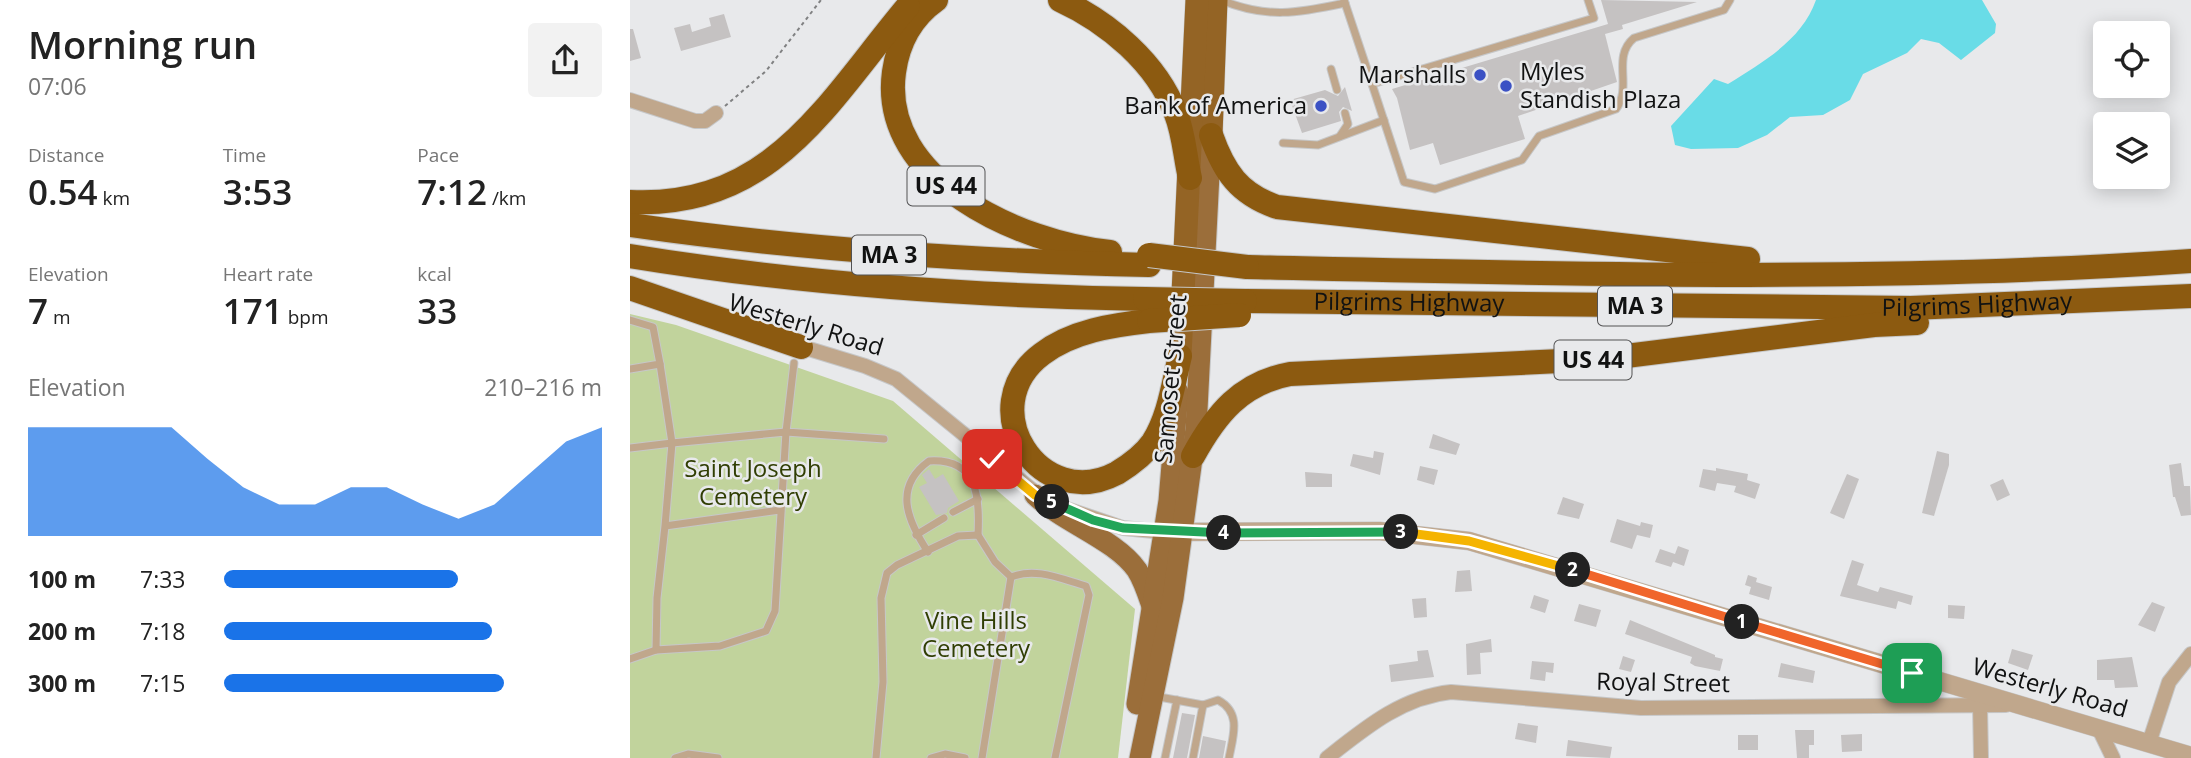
<!DOCTYPE html>
<html lang="en">
<head>
<meta charset="utf-8">
<style>
  body { margin:0; font-family:"Open Sans",sans-serif; background:#f2f2f2; color:#222; height:100vh; display:flex; flex-direction:column; font-size:26px; white-space:nowrap }
  * { box-sizing:border-box; margin:0 }
  p { font-size:23px; color:#767676 }
  .icon { flex:none; width:38px; height:38px; fill:none; stroke:currentColor; stroke-width:2; stroke-linecap:round; stroke-linejoin:round }
  .map { position:relative; flex:1; overflow:hidden }
  .sheet { display:flex; flex-direction:column; background:#fff; width:630px }
  .sheet>* { flex:none }
  .tools { position:absolute; left:1463px; top:21px; display:grid; gap:14px }
  .tools a { display:grid; place-items:center; width:77px; height:77px; border-radius:7px; background:#fff; box-shadow:0 4px 18px #0003; font-size:35px }
  .pin { position:absolute; display:grid; place-items:center; width:60px; height:60px; color:#fff; margin:-30px; border-radius:14px; box-shadow:0 4px 10px #0006 }
  .km { position:absolute; width:35px; height:35px; margin:-18px; border-radius:50%; background:#222; color:#fff; font-size:19px; line-height:35px; text-align:center }
  .round { display:grid; place-items:center; flex:none; width:74px; height:74px; border-radius:7px; background:#f2f2f2 }
  .head { display:flex; align-items:center; justify-content:space-between; height:119px; padding:0 28px }
  h1 { font-size:38px; font-weight:600; line-height:52px }
  .figures { display:grid; grid-template-columns:repeat(3,1fr); gap:10px; height:119px; padding:7px 28px }
  .figures div { display:grid; align-content:center }
  .figures b { font-size:35px; font-weight:600 }
  .figures small { font-size:19px; font-weight:400 }
  .figures p { font-size:19px }
  .chart { height:196px; padding:14px 28px }
  .chart p { display:flex; justify-content:space-between }
  .chart svg { width:100%; height:126px; margin-top:7px; fill:#1a73e8; opacity:.7 }
  ul { padding:0 28px; list-style:none; font-size:23px }
  li { display:grid; grid-template-columns:112px 84px 1fr; align-items:center; height:52px }
  li i { height:18px; border-radius:9px; background:#1a73e8 }
  main { display:flex; flex:1; min-height:0 }
  .map>svg:first-child { display:block }
  .green { fill:#c1d39c }
  .water { fill:#69dce7 }
  .building { fill:#c5c2c2 }
  .lines { fill:none; stroke-linecap:round; stroke-linejoin:round }
  .service-casing { stroke:#c6c7c8; stroke-width:9 }
  .minor-casing { stroke:#c6c7c8; stroke-width:16 }
  .tertiary-casing { stroke:#c6c7c8; stroke-width:19 }
  .primary-casing { stroke:#c6c7c8; stroke-width:23 }
  .trunk-casing { stroke:#c6c7c8; stroke-width:24 }
  .motorway-casing { stroke:#c6c7c8; stroke-width:26 }
  .path { stroke:#808182; stroke-width:2; stroke-dasharray:3.5 3.5; stroke-linecap:butt }
  .service { stroke:#c0a78c; stroke-width:7 }
  .minor { stroke:#c0a78c; stroke-width:14 }
  .tertiary { stroke:#c0a78c; stroke-width:18 }
  .primary { stroke:#9b6e3a; stroke-width:21 }
  .trunk { stroke:#946425; stroke-width:23 }
  .motorway { stroke:#8c5a10; stroke-width:24 }
  .motorway-bridge-casing { stroke:#c6c7c8; stroke-width:26; stroke-linecap:butt }
  .motorway-bridge { stroke:#8c5a10; stroke-width:24 }
  .split-1-casing { stroke:#fff; stroke-width:14 }
  .split-2-casing { stroke:#fff; stroke-width:14 }
  .split-3-casing { stroke:#fff; stroke-width:14 }
  .split-4-casing { stroke:#fff; stroke-width:14 }
  .split-5-casing { stroke:#fff; stroke-width:14 }
  .split-6-casing { stroke:#fff; stroke-width:14 }
  .split-1 { stroke:#f0652b; stroke-width:9 }
  .split-2 { stroke:#f0652b; stroke-width:9 }
  .split-3 { stroke:#f5b400; stroke-width:9 }
  .split-4 { stroke:#22a559; stroke-width:9 }
  .split-5 { stroke:#22a559; stroke-width:9 }
  .split-6 { stroke:#f5b400; stroke-width:9 }
  .poi-dot { fill:#3b51c4; stroke:#e8e9eb; stroke-width:2.5 }
  .labels { text-anchor:middle; stroke-width:5; stroke-linejoin:round; paint-order:stroke }
  .shield { fill:#e8e9eb; stroke:#525253; stroke-width:2 }
  .shield-label { font-size:23px; font-weight:bold; fill:#111212 }
  .poi-label { font-size:24px; fill:#111212; stroke:#e8e9eb; text-anchor:end }
  .street-label { font-size:24px; fill:#111212; stroke:#e8e9eb }
  .park-label { font-size:24px; fill:#303e03; stroke:#e8e9eb }
</style>
</head>
<body>
<main>
<section class="sheet">
<div class="head"><div><h1>Morning run</h1><p>07:06</p></div><a class="round"><svg class="icon" aria-label="share" viewBox="0 0 24 24"><path d="M12 15V3M7 8l5-5 5 5M5 13v7h14v-7"/></svg></a></div>
<div class="figures">
<div><p>Distance</p><b>0.54<small> km</small></b></div>
<div><p>Time</p><b>3:53</b></div>
<div><p>Pace</p><b>7:12<small> /km</small></b></div>
</div>
<div class="figures">
<div><p>Elevation</p><b>7<small> m</small></b></div>
<div><p>Heart rate</p><b>171<small> bpm</small></b></div>
<div><p>kcal</p><b>33</b></div>
</div>
<div class="chart"><p><span>Elevation</span>210–216 m</p>
<svg viewBox="0 0 160 44" preserveAspectRatio="none"><path d="M0 44V6L10 6L20 6L30 6L40 6L50 17L60 27L70 33L80 33L90 27L100 27L110 33L120 38L130 33L140 22L150 11L160 6V44z"/></svg>
</div>
<ul>
<li><b>100 m</b>7:33<i style="width:62%"></i></li>
<li><b>200 m</b>7:18<i style="width:71%"></i></li>
<li><b>300 m</b>7:15<i style="width:74%"></i></li>
</ul>
</section>
<div class="map">
<svg width="1561" height="758" viewBox="0 0 1561 758">
  <rect width="100%" height="100%" fill="#e8e9eb"/>
  <polygon class="green" points="0,314 46,325 263,401 505,609 488,758 0,758"/>
  <path class="water" d="M1186,0H1352L1366,24L1365,33L1331,60L1309,43L1291,39L1277,53L1233,74L1220,100L1193,115L1160,117L1137,135L1108,148L1061,149L1045,145L1041,126L1084,79L1098,84C1133,62 1172,40 1186,0Z"/>
  <g class="building">
    <polygon points="971,0 1067,2 992,25 993,29 975,34 987,82 888,116 895,139 810,165 803,143 780,150 767,98 762,89 978,24"/>
    <polygon points="94,14 101,37 51,51 44,28 60,24 62,32 81,26 79,18"/>
    <polygon points="0,29 3,29 11,58 0,61"/>
    <polygon points="715,87 722,111 713,107 709,112 711,121 672,133 660,100 695,90 708,96"/>
    <polygon points="803,434 830,444 826,455 799,448"/>
    <polygon points="744,451 754,453 750,475 720,466 723,454 743,458"/>
    <polygon points="1307,451 1319,454 1319,465 1304,516 1292,513"/>
    <polygon points="1551,463 1554,486 1560,486 1561,515 1551,516 1545,497 1543,497 1539,465"/>
    <polygon points="790,466 808,470 804,485 787,480"/>
    <polygon points="1086,468 1118,474 1117,480 1130,484 1125,499 1104,492 1106,486 1087,483 1085,491 1069,487 1073,469 1086,471"/>
    <polygon points="299,469 305,479 313,474 329,501 318,508 317,513 306,515 289,487 297,483 292,475"/>
    <polygon points="675,472 702,474 702,487 676,487"/>
    <polygon points="1217,474 1229,479 1214,519 1200,513"/>
    <polygon points="1373,479 1380,495 1367,501 1360,485"/>
    <polygon points="933,497 954,504 949,519 927,514"/>
    <polygon points="987,519 1010,526 1011,522 1023,525 1020,538 1007,535 1002,549 980,542"/>
    <polygon points="1048,546 1059,550 1054,566 1043,562 1041,567 1025,562 1030,549 1045,554"/>
    <polygon points="1222,560 1234,564 1227,585 1248,592 1250,587 1283,596 1281,605 1268,601 1266,609 1210,596"/>
    <polygon points="840,570 842,591 825,592 827,571"/>
    <polygon points="1118,575 1127,578 1126,582 1142,587 1139,600 1119,594 1121,587 1115,585"/>
    <polygon points="904,595 919,600 915,613 900,608"/>
    <polygon points="796,598 797,617 784,618 782,599"/>
    <polygon points="1522,602 1535,607 1525,632 1508,625"/>
    <polygon points="949,604 971,610 966,627 944,621"/>
    <polygon points="1318,605 1335,606 1334,619 1318,618"/>
    <polygon points="1000,620 1085,655 1085,657 1093,659 1090,671 1065,666 1060,663 1062,657 995,634"/>
    <polygon points="861,639 862,652 850,653 851,674 837,675 836,644"/>
    <polygon points="1382,649 1403,655 1398,670 1378,663"/>
    <polygon points="798,650 804,677 761,682 759,665 788,661 787,651"/>
    <polygon points="993,656 1005,660 1001,672 989,669"/>
    <polygon points="1502,657 1508,687 1485,688 1484,680 1467,680 1467,660"/>
    <polygon points="902,661 924,663 923,673 916,672 915,681 900,679"/>
    <polygon points="1151,663 1185,671 1183,683 1148,677"/>
    <polygon points="552,713 565,715 557,758 543,758"/>
    <polygon points="888,723 908,726 906,743 885,739"/>
    <polygon points="1165,730 1184,730 1184,745 1179,745 1179,758 1167,758"/>
    <polygon points="1232,734 1232,751 1212,752 1211,735"/>
    <rect x="1108" y="735" width="20" height="15"/>
    <polygon points="573,736 596,741 593,758 569,758"/>
    <polygon points="938,740 982,747 980,758 936,756"/>
  </g>
  <g class="lines">
    <g class="service-casing">
      <g id="service">
        <path d="M591,0C637,19 668,13 715,3"/>
        <polyline points="714,0 742,84 964,18 958,0"/>
        <polyline points="701,69 707,90"/>
        <path d="M742,84L774,182L805,189L892,160L909,136L986,109C1003,87 981,57 1004,38L1094,10L1100,0"/>
        <polyline points="710,136 718,124 715,113"/>
        <polyline points="653,143 688,145 754,120"/>
        <polyline points="0,320 23,327 30,364 0,369"/>
        <polyline points="164,363 156,432 254,439"/>
        <polyline points="0,448 42,443 30,364"/>
        <polyline points="323,512 348,499"/>
        <polyline points="35,526 27,598 26,650 90,646 136,631 145,611 156,432 42,443 35,526 150,510"/>
        <polyline points="286,535 314,518"/>
        <path d="M298,552C277,520 263,487 299,461C348,458 350,497 348,535"/>
        <polyline points="0,659 26,650"/>
        <path d="M524,696L573,705L588,700C612,713 603,736 599,758"/>
        <polyline points="45,758 58,754 88,758"/>
        <path d="M246,758L253,682L251,598L257,573L267,565L328,536L348,535L365,562L381,577C406,567 431,579 456,586L459,595L425,758"/>
        <polyline points="301,758 315,754 335,758"/>
        <polyline points="352,758 381,577"/>
        <polyline points="535,758 547,700"/>
        <polyline points="563,758 573,705"/>
      </g>
    </g>
    <g class="minor-casing">
      <g id="minor">
        <polyline points="0,100 65,121 75,121 86,113"/>
        <polyline points="166,345 235,366 266,379 412,498"/>
        <polyline points="437,509 493,528 534,532"/>
        <polyline points="1350,705 1351,758"/>
        <polyline points="1468,727 1483,758"/>
        <polyline points="1519,743 1539,682 1561,654"/>
        <path d="M697,758C735,728 772,697 821,692L1011,708L1376,705"/>
      </g>
    </g>
    <g class="tertiary-casing">
      <polyline id="tertiary" points="541,532 749,531 839,541 1561,756"/>
    </g>
    <g class="primary-casing">
      <g id="primary">
        <path d="M405,495C434,523 485,539 507,570C514,581 518,594 522,606"/>
        <polyline points="507,704 539,501 548,392"/>
        <polyline points="510,758 543,598 566,429 581,135"/>
      </g>
    </g>
    <g class="trunk-casing">
      <g id="trunk">
        <polyline points="581,135 586,0"/>
        <polyline points="550,356 567,0"/>
      </g>
    </g>
    <g class="motorway-casing">
      <g id="motorway">
        <path d="M306,0C282,17 268,43 264,72C249,181 391,243 480,252"/>
        <path d="M430,0C478,22 527,63 546,114C554,134 555,157 560,178"/>
        <path d="M581,135C594,172 609,194 647,207L1118,259"/>
        <path d="M0,202C143,209 198,101 278,6"/>
        <path d="M0,225C173,250 345,261 519,265"/>
        <path d="M0,256C171,284 342,296 515,299"/>
        <path d="M617,267C931,274 1248,283 1561,261"/>
        <polyline points="0,288 171,347"/>
        <path id="s1" d="M615,301L1281,308L1561,296"/>
        <path d="M519,321C483,325 442,331 412,354C341,407 410,514 487,473C500,465 514,455 523,442C539,417 543,385 550,356"/>
        <path d="M563,456C586,414 611,383 660,374L972,359L1244,325L1287,323"/>
      </g>
    </g>
    <polyline class="path" points="95,106 136,71 191,0"/>
    <use href="#service" class="service"/>
    <use href="#minor" class="minor"/>
    <use href="#tertiary" class="tertiary"/>
    <use href="#primary" class="primary"/>
    <use href="#trunk" class="trunk"/>
    <use href="#motorway" class="motorway"/>
    <g class="motorway-bridge-casing">
      <g id="motorway-bridge">
        <polyline points="519,255 617,267"/>
        <polyline points="515,299 615,301"/>
        <polyline points="519,321 609,315"/>
      </g>
    </g>
    <use href="#motorway-bridge" class="motorway-bridge"/>
  </g>
  <g class="lines">
    <g class="split-1-casing">
      <polyline id="split-1" points="1112,622 1282,673"/>
    </g>
    <g class="split-2-casing">
      <polyline id="split-2" points="943,570 1112,622"/>
    </g>
    <g class="split-3-casing">
      <polyline id="split-3" points="771,532 839,541 943,570"/>
    </g>
    <g class="split-4-casing">
      <polyline id="split-4" points="594,533 771,532"/>
    </g>
    <g class="split-5-casing">
      <polyline id="split-5" points="422,502 463,520 493,528 594,533"/>
    </g>
    <g class="split-6-casing">
      <polyline id="split-6" points="362,459 405,495 422,502"/>
    </g>
    <use href="#split-1" class="split-1"/>
    <use href="#split-2" class="split-2"/>
    <use href="#split-3" class="split-3"/>
    <use href="#split-4" class="split-4"/>
    <use href="#split-5" class="split-5"/>
    <use href="#split-6" class="split-6"/>
  </g>
  <g class="poi-dot">
    <circle cx="850" cy="75" r="7"/>
    <circle cx="876" cy="86" r="7"/>
    <circle cx="691" cy="106" r="7"/>
  </g>
  <g class="labels">
    <g class="shield">
      <rect x="277.5" y="166.5" width="77" height="39" rx="5"/>
      <rect x="222" y="235.5" width="74" height="39" rx="5"/>
      <rect x="968" y="286.5" width="74" height="39" rx="5"/>
      <rect x="924.5" y="340.5" width="77" height="39" rx="5"/>
    </g>
    <g class="shield-label">
      <text x="316" y="194">US 44</text>
      <text x="259" y="263">MA 3</text>
      <text x="1005" y="314">MA 3</text>
      <text x="963" y="368">US 44</text>
    </g>
    <g class="poi-label">
      <text x="890" y="80" text-anchor="start">Myles<tspan x="890" dy="28">Standish Plaza</tspan></text>
      <text x="836" y="83">Marshalls</text>
      <text x="677" y="114">Bank of America</text>
    </g>
    <g class="street-label">
      <text dy="8" stroke="none"><textPath href="#s1" startOffset="164">Pilgrims Highway</textPath></text>
      <text dy="8" stroke="none"><textPath href="#s1" startOffset="732">Pilgrims Highway</textPath></text>
      <text transform="translate(176 325) rotate(17)" y="8">Westerly Road</text>
      <text transform="translate(541 379) rotate(-85)" y="8">Samoset Street</text>
      <text transform="translate(1033 683) rotate(1)" y="8">Royal Street</text>
      <text transform="translate(1420 688) rotate(16)" y="8">Westerly Road</text>
    </g>
    <g class="park-label">
      <text x="123" y="477">Saint Joseph<tspan x="123" dy="28">Cemetery</tspan></text>
      <text x="346" y="629">Vine Hills<tspan x="346" dy="28">Cemetery</tspan></text>
    </g>
  </g>
</svg>
<div class="tools">
<a><svg class="icon" aria-label="locate" viewBox="0 0 24 24"><circle cx="12" cy="12" r="6"/><path d="M12 2v4M12 18v4M2 12h4M18 12h4"/></svg></a>
<a><svg class="icon" aria-label="layers" viewBox="0 0 24 24"><path d="M12 4l9 5-9 5-9-5zM3 14l9 5 9-5"/></svg></a>
</div>
<div class="pin" style="left:1282px;top:673px;background:#1e9e55"><svg class="icon" aria-label="arrive" viewBox="0 0 24 24"><path d="M6 21V4h12l-3 4 3 4H6"/></svg></div>
<div class="pin" style="left:362px;top:459px;background:#d93025"><svg class="icon" aria-label="check" viewBox="0 0 24 24"><path d="M5 12l5 5 9-10"/></svg></div>
<b class="km" style="left:1112px;top:622px">1</b>
<b class="km" style="left:943px;top:570px">2</b>
<b class="km" style="left:771px;top:532px">3</b>
<b class="km" style="left:594px;top:533px">4</b>
<b class="km" style="left:422px;top:502px">5</b>
</div>
</main>
</body>
</html>
